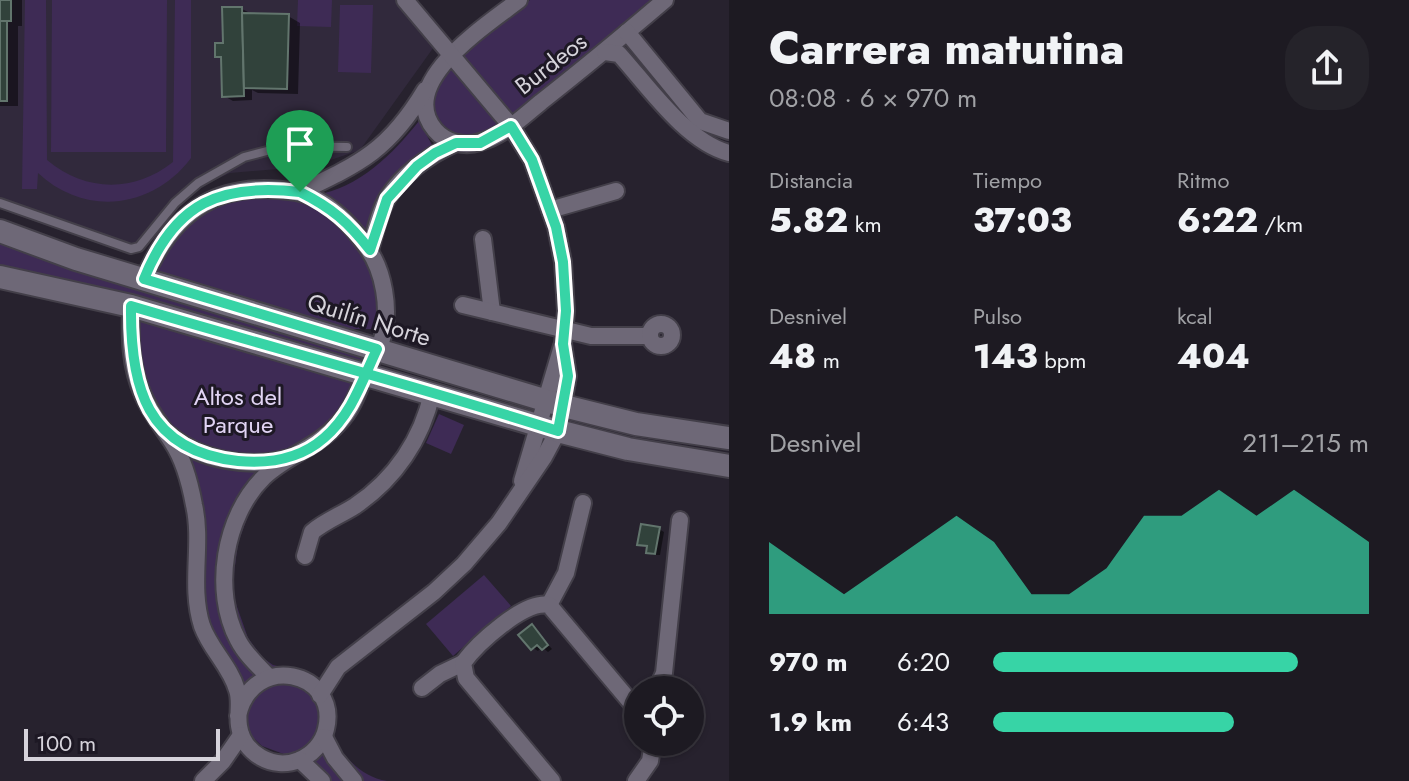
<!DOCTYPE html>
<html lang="es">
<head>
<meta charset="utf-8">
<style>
  body { margin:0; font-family:Jost,sans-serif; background:#25232a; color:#f1f3f6; height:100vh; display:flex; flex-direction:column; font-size:30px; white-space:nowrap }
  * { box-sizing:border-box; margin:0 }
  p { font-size:26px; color:#a0a1a5 }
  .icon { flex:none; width:44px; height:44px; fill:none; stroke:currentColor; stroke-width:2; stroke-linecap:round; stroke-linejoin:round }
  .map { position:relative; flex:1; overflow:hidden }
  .panel { display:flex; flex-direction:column; background:#1d1a22; width:680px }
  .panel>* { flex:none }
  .tools { position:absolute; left:624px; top:676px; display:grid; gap:16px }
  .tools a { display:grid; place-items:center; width:80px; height:80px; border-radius:50%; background:#1d1a22; box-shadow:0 2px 6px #0004,0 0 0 2px #3b3840; font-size:40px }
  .scale { position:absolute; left:24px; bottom:20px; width:196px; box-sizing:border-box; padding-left:8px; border:4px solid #d6d3db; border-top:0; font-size:22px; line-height:28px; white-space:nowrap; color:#d6d3db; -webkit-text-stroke:6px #1d1824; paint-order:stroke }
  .pin { position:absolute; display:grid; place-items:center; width:68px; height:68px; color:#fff; margin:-82px -34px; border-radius:50% 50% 50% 0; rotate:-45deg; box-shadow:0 0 8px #0007 }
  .pin .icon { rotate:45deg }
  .round { display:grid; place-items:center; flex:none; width:84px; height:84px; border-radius:32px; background:#25232a }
  .overview { display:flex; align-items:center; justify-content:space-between; height:136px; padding:0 40px }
  h1 { font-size:44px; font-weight:800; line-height:60px }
  .figures { display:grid; grid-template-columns:repeat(3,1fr); gap:12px; height:136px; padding:8px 40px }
  .figures div { display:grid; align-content:center }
  .figures b { font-size:34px; font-weight:800 }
  .figures small { font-size:22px; font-weight:400 }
  .figures p { font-size:22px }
  .chart { height:224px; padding:16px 40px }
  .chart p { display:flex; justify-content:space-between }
  .chart svg { width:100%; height:144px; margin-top:8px; fill:#37d4a6; opacity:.7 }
  ul { padding:0 40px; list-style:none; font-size:26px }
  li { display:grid; grid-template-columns:128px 96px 1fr; align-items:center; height:60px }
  li i { height:20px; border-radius:10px; background:#37d4a6 }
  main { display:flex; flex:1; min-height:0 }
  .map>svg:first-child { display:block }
  .built { fill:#31293c }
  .green { fill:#3e2b55 }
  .shadow { fill:#0007 }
  .building { fill:#31423b; stroke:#62756d; stroke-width:2 }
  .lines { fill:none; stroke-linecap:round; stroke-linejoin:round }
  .lane-casing { stroke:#433f49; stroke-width:12 }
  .street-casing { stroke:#433f49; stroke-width:20 }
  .secondary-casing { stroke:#433f49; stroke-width:26 }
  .lane { stroke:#6e6877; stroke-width:8 }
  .street { stroke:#6e6877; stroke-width:16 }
  .secondary { stroke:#6e6877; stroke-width:22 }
  .route-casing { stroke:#fff; stroke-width:16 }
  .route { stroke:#37d4a6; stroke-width:10 }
  .labels { text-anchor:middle; stroke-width:6; stroke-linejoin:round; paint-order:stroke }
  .street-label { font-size:24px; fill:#d6d3db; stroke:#1d1824 }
  .park-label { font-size:24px; fill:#e1d4f4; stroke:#1d1824 }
</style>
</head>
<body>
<main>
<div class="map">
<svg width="729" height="781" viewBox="0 0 729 781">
  <rect width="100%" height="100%" fill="#27222e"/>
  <polygon class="built" points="0,0 398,0 436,44 360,150 313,166 230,173 174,199 128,254 0,209"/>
  <g class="green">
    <path d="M25,0H46L47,160C85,192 134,193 173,162L175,0H191V158C153,209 85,217 38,173L37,189H22Z"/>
    <polygon points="52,0 167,0 166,152 51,152"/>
    <polygon points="298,0 332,0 331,27 297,26"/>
    <polygon points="530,0 661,0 506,124 475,136 457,135 443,125 432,108 435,85 455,59"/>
    <polygon points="340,5 373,5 371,73 338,72"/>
    <path d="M419,121L432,145L389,182L377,201L365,235L315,195C359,188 393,154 419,121Z"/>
    <path d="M263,195C273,196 284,196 294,199C353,216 382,271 377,329H348L154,272C163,259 170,240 181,228C203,205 233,199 263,195Z"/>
    <polygon points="0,237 367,359 367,366 0,273"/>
    <path d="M136,308L369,379L322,440L256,493L238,543L233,581L235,601L248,638L263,658L273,665L300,671C320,710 338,773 387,781H320L297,759L262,746L249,734L205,625L199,524L141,381Z"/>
    <polygon points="439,414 464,425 451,454 426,443"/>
    <polygon points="484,575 511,606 453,656 426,624"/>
  </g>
  <g class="shadow">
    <polygon points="0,0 22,0 22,26 18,26 18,106 0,106"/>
    <polygon points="242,9 250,13 288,16 300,23 298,94 258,93 252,90 252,100 233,101 224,96 223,60 217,56"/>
    <polygon points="659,529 664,532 660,555 653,555 648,552 648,547 639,544"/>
    <polygon points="532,627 552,649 548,652 542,647 538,651 533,648"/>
  </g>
  <g class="building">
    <rect x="0" y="0" width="11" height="21"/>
    <polygon points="222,7 242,7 244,96 222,97 221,57 215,57 215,43 223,43"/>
    <polygon points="242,13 289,14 287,89 244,88"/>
    <rect x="0" y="21" width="7" height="80"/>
    <polygon points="641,524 660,527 655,554 646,553 647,546 637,545"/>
    <polygon points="532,624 548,645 542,650 537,645 531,650 518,635"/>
  </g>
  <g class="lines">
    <g class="lane-casing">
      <g id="lane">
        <polyline points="300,192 303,146"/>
        <polyline points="0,203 131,249 139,247 175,203 198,183 244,157 286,146 347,147"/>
      </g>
    </g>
    <g class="street-casing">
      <g id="street">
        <path d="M519,0C487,25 395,83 435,130C446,143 465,147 480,142C503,136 523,117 541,102C583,69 624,35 665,0"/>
        <polyline points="627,32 700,121 729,131"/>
        <path d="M605,52L619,54C648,86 686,142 729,153"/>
        <path d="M300,192C361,163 389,150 425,90"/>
        <polyline points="550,210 616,191"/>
        <polyline points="483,239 492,312"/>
        <path d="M370,250C375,233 379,211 388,197C404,172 430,155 456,143"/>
        <path d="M144,279C173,210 220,179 296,192C325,197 350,223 366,246C384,270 391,310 382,339C377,352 369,364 364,377C357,395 351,411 338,424C317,447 286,456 264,477C224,516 212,591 238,640C245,654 258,666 269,677"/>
        <polyline points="463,305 591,336 650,336"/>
        <path d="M131,306C130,337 130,366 143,395C150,412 162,426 172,442C184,460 190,483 194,505C203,544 189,585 202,626C210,649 230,666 237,690C241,701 237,714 239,726C243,753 273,771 299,760C312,755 323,743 326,729C340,671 252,651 238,716"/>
        <circle cx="661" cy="335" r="11"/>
        <path d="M170,435C200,460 249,469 288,458"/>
        <polyline points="522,481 562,346"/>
        <path d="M305,556L312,532C325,521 341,515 355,506C395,479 422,439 432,393"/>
        <polyline points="549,605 566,573 583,503"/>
        <polyline points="422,688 440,674 463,663"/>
        <polyline points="650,690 660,682 664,673 680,520"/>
        <polyline points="320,695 338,667 434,592 464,564 499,523 544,457 558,431 568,376 563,344 566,311 563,262 556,227 532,160 511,126 405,0"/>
        <polyline points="324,737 335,758 354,781"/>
        <polyline points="300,760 322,781"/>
        <polyline points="203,781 223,761 241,735"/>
        <path d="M552,781L466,678L463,663C477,644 524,600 549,605L638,711"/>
        <polyline points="636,781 650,761 653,742"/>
      </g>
    </g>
    <g class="secondary-casing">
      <g id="secondary">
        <polyline points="0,231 76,259 564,406 636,424 729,438"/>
        <polyline points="0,277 131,306 558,431 628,449 729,466"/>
      </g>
    </g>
    <use href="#lane" class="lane"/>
    <use href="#street" class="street"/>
    <use href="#secondary" class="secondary"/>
  </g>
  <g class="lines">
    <g class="route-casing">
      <path id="route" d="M300,192C221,183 175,202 144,279L377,349C362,381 352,414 324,438C300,459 270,464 238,461C146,451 130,386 131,306C273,348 417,386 558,431L568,376L563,344L566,311L563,262L556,227L532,160L511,126L480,143H456L435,153L417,166L387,199L370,250C348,222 332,208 300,192"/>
    </g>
    <use href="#route" class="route"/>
  </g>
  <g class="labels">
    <g class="street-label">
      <text transform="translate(551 64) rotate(-38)" y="8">Burdeos</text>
      <text transform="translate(369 320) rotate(17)" y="8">Quilín Norte</text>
    </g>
    <g class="park-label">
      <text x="238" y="405">Altos del<tspan x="238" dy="28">Parque</tspan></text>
    </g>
  </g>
</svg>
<div class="tools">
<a><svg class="icon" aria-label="locate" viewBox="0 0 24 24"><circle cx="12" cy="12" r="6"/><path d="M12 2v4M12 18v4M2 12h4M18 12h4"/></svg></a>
</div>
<div class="scale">100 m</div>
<div class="pin" style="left:300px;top:192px;background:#1e9e55"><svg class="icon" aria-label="arrive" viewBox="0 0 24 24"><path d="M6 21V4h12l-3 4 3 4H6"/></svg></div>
</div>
<section class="panel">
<div class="overview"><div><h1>Carrera matutina</h1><p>08:08 · 6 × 970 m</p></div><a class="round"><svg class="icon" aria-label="share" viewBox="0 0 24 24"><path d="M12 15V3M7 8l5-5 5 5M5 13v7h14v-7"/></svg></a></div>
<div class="figures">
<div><p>Distancia</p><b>5.82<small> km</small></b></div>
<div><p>Tiempo</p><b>37:03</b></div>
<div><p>Ritmo</p><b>6:22<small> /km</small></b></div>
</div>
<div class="figures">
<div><p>Desnivel</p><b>48<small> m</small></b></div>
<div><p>Pulso</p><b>143<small> bpm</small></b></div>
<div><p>kcal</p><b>404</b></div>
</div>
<div class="chart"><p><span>Desnivel</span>211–215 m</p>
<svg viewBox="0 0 160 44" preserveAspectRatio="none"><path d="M0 44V22L10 30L20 38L30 30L40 22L50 14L60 22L70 38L80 38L90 30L100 14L110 14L120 6L130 14L140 6L150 14L160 22V44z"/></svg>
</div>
<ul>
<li><b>970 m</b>6:20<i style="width:81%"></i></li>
<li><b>1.9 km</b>6:43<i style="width:64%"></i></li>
</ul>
</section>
</main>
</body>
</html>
